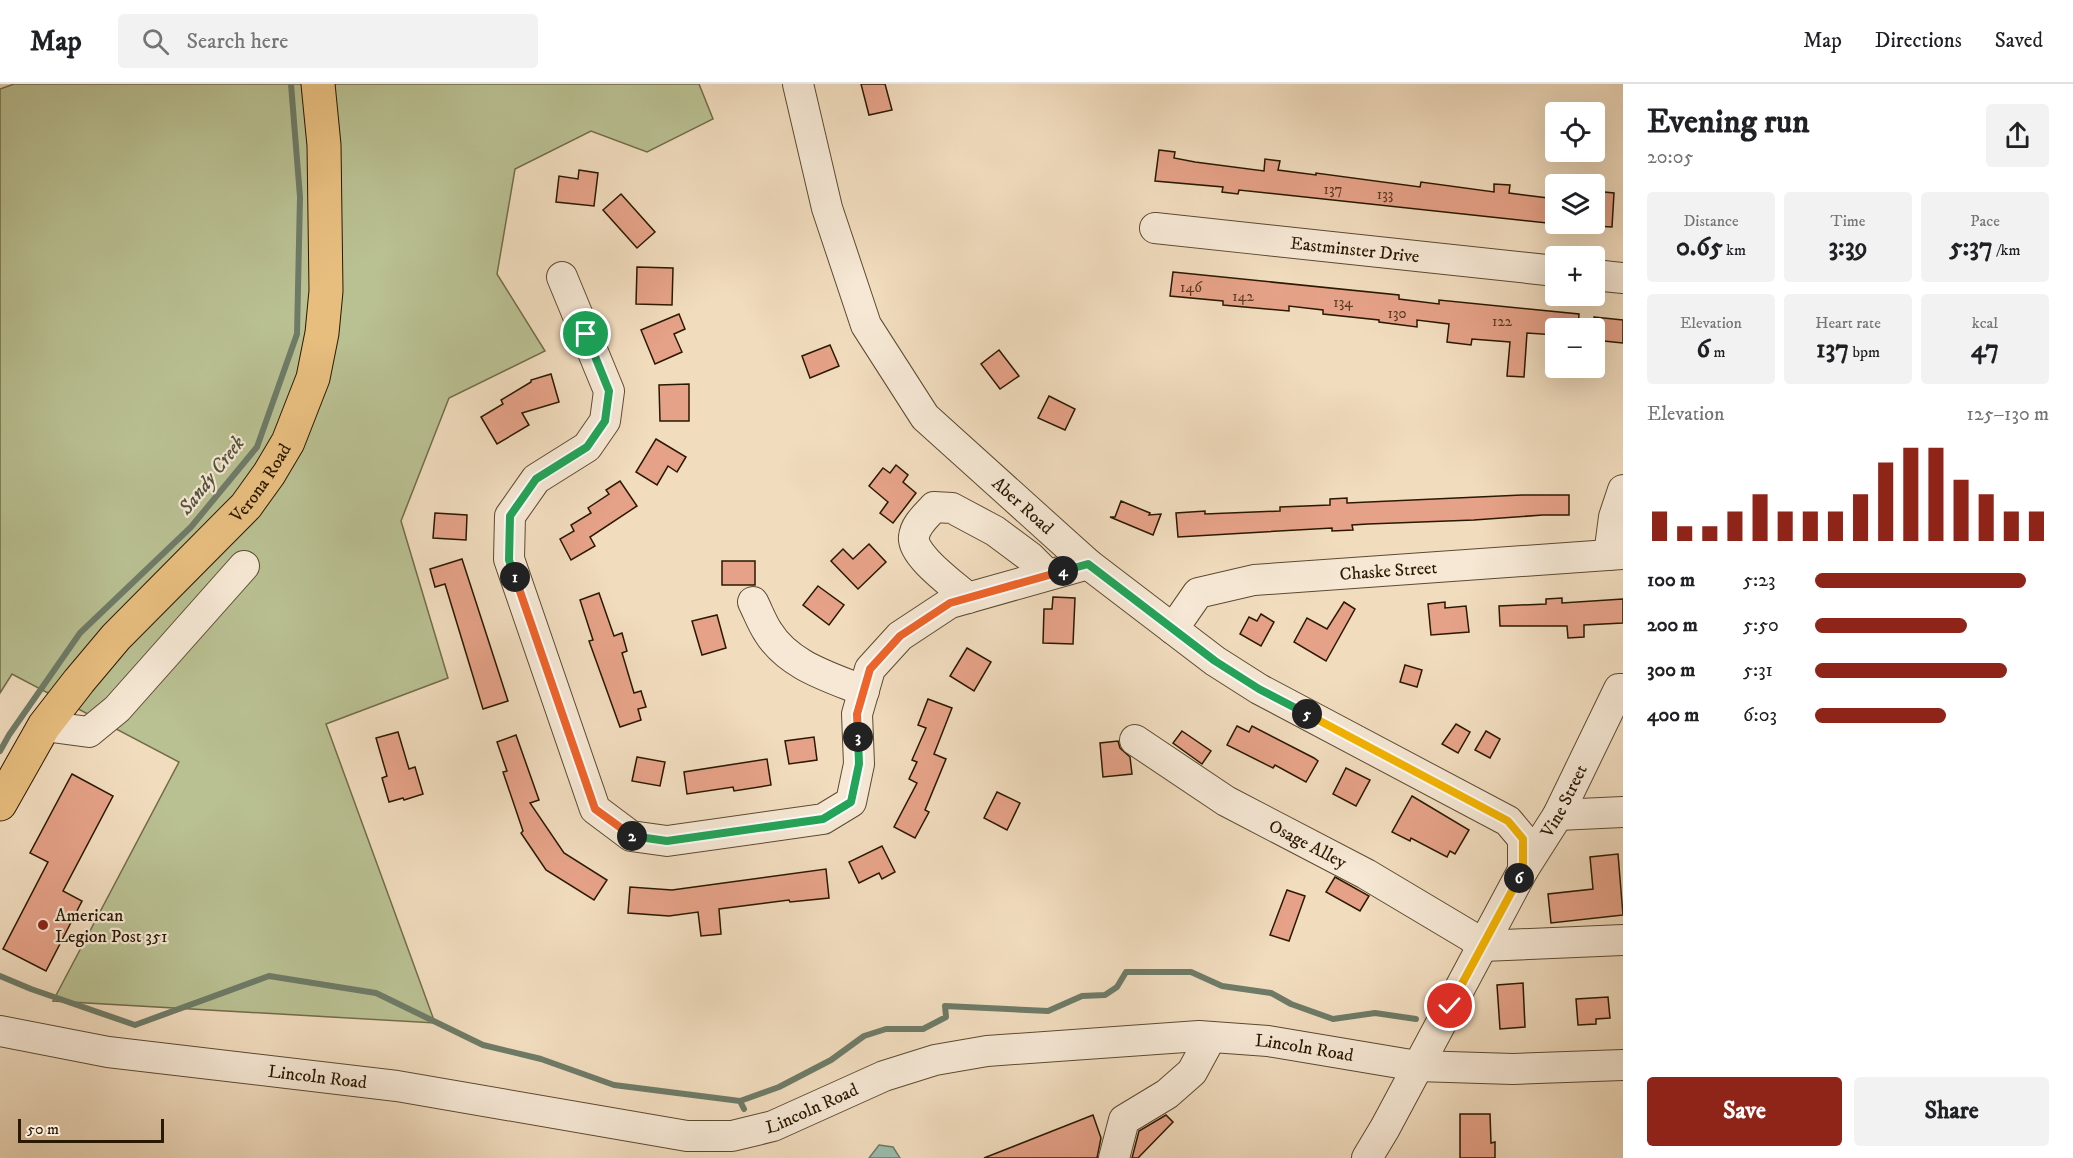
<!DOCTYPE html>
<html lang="en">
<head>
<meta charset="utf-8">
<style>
  body { margin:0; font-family:"IM FELL DW Pica",serif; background:#f2f2f2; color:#202124; height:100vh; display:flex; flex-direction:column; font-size:22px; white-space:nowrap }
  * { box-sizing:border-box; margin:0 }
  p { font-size:20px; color:#757577 }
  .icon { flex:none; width:33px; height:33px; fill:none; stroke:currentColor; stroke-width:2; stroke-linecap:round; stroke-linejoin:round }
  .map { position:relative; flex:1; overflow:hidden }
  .panel { display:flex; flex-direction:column; background:#fff; width:450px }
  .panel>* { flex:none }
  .tools { position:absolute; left:1545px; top:18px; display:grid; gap:12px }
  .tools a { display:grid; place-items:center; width:60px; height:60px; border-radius:6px; background:#fff; box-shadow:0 6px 24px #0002; font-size:30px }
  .scale { position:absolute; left:18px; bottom:15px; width:146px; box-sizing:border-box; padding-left:6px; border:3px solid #2a1900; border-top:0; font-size:16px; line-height:21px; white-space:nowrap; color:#2a1900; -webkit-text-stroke:4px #f6e8d5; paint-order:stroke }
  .pin { position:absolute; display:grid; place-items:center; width:51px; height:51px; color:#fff; margin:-26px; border:3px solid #fff; border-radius:50%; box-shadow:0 2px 6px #0007 }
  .km { position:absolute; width:30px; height:30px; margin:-15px; border-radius:50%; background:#222; color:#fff; font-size:16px; line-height:30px; text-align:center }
  .round { display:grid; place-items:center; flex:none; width:63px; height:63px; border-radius:6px; background:#f2f2f2 }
  .headline { display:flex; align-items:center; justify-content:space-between; height:102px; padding:0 24px }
  h1 { font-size:33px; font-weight:700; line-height:45px }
  .metrics { display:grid; grid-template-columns:repeat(3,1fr); gap:9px; height:102px; padding:6px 24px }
  .metrics div { display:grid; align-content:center; border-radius:6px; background:#f2f2f2; text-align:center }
  .metrics b { font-size:26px; font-weight:700 }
  .metrics small { font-size:16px; font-weight:400 }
  .metrics p { font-size:16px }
  .chart { height:168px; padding:12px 24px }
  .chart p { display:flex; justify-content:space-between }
  .chart svg { width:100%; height:108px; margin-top:6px; stroke:#8f2418; stroke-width:6 }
  .action { display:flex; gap:12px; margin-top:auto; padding:12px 24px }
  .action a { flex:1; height:69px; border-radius:6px; background:#8f2418; color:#fff; font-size:24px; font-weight:700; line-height:69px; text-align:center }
  .action a+a { background:#f2f2f2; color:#202124 }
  ul { padding:0 24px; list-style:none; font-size:20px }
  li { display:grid; grid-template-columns:96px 72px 1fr; align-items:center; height:45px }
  li i { height:15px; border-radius:8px; background:#8f2418 }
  header { display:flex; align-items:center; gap:36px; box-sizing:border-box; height:84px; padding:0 30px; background:#fff; border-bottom:2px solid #e0e0e0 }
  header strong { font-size:28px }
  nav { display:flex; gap:33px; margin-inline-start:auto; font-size:21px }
  .search { width:420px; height:54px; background:#f2f2f2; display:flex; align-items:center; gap:15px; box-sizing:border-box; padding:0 21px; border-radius:6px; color:#757577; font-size:22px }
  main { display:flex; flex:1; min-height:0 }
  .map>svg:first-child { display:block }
  .green { fill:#b9c092; stroke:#726c49; stroke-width:1.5 }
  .water { fill:#9cbcab; stroke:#6e7b67; stroke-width:1.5 }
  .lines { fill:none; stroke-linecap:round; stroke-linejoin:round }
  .stream { stroke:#6e7b67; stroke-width:6 }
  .building { fill:#e6a288; stroke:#2a1900; stroke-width:1.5 }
  .minor-casing { stroke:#5c4a30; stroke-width:32 }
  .major-casing { stroke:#2a1900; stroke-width:35 }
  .minor { stroke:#f6e8d5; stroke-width:30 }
  .major { stroke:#e8be7f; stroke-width:33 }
  .split-1-casing { stroke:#fff; stroke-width:12 }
  .split-2-casing { stroke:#fff; stroke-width:12 }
  .split-3-casing { stroke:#fff; stroke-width:12 }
  .split-4-casing { stroke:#fff; stroke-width:12 }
  .split-5-casing { stroke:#fff; stroke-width:12 }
  .split-6-casing { stroke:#fff; stroke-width:12 }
  .split-7-casing { stroke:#fff; stroke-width:12 }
  .split-1 { stroke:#22a559; stroke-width:8 }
  .split-2 { stroke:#f0652b; stroke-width:8 }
  .split-3 { stroke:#22a559; stroke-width:8 }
  .split-4 { stroke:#f0652b; stroke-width:8 }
  .split-5 { stroke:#22a559; stroke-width:8 }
  .split-6 { stroke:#f5b400; stroke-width:8 }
  .split-7 { stroke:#f5b400; stroke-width:8 }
  .poi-dot { fill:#8f2418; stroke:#f6e8d5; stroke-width:2 }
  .labels { text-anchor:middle; stroke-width:4.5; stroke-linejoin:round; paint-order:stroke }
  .number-label { font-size:15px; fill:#593b22 }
  .street-label { font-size:18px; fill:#2a1900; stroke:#f6e8d5 }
  .poi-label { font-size:18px; fill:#2a1900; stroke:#f6e8d5; text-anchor:start }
  .water-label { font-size:20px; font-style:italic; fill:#52523c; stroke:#f6e8d5 }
</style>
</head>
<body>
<header>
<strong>Map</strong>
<div class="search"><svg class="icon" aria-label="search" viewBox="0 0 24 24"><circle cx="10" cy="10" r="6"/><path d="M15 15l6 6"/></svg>Search here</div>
<nav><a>Map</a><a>Directions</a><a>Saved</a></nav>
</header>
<main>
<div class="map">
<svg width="1623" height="1074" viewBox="0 0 1623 1074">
  <rect width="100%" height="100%" fill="#f1dcbe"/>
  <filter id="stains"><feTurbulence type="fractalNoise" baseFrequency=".00333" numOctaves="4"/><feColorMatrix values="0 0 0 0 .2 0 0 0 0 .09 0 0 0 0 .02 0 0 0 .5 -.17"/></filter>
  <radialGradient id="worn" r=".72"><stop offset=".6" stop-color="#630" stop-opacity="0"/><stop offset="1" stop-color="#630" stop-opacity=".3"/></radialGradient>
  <polygon class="green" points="14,0 699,0 713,35 647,68 591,47 515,85 497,190 545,267 449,314 401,437 448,594 326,640 435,939 53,917 179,678 12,590 0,609 0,5"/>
  <polygon class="water" points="879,1061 893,1063 900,1074 869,1074"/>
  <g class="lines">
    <g class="stream">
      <polyline points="0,667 9,651 80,549 191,443 257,363 297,250 300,113 291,0"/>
      <polyline points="0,892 31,905 135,941 269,892 376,909 483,961 541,975 614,1001 740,1017 744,1025"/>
      <polyline points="740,1017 779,1003 831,976 864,952 886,945 923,945 946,933 945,922 1048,927 1082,912 1105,911 1117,903 1126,888 1191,888 1222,902 1271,909 1291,920 1333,935 1375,929 1416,935"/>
    </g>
  </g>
  <g class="building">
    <polygon points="861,0 885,0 892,26 869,31"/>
    <polygon points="1159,66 1175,68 1174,74 1195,78 1264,87 1265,75 1280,77 1278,86 1316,91 1316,89 1420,103 1421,98 1494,108 1494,100 1510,101 1509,109 1556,115 1556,140 1239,106 1238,110 1222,108 1223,103 1155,97"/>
    <polygon points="579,86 598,89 594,122 556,118 559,92 578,95"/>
    <polygon points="1594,107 1614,109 1612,143 1594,142"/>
    <polygon points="621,110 655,148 637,164 603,126"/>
    <polygon points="637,183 673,184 672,221 636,220"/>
    <polygon points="1173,188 1399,211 1399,215 1439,220 1439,216 1579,230 1578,244 1556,244 1556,251 1527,249 1524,293 1507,292 1510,258 1472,255 1471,261 1447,258 1449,240 1417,236 1417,243 1379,238 1379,236 1323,230 1323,226 1289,222 1289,227 1223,221 1223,217 1170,212"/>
    <polygon points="679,230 685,245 674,250 682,268 655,280 641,246"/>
    <polygon points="1594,233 1623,236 1623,259 1594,256"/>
    <polygon points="830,261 839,282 810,294 802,272"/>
    <polygon points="999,266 1019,292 1000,305 981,280"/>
    <polygon points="551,290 559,318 522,329 529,341 497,360 481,333 503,320 501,316 531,298 531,296"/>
    <polygon points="689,300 689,337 660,337 659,301"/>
    <polygon points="1049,312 1075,325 1065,346 1038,334"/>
    <polygon points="656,355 686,373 677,388 668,382 657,401 636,388"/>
    <polygon points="896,381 908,391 903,398 916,409 893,439 880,429 888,418 869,402 883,384 890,389"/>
    <polygon points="620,397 637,422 590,453 595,462 571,476 560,455 574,447 571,441 591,429 588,424 609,410 606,406"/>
    <polygon points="1522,411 1569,411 1569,431 1543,431 1474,436 1368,440 1352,441 1353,446 1332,447 1332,444 1178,453 1176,429 1205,427 1205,430 1280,427 1280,423 1330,421 1330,415 1347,414 1347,419"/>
    <polygon points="1121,417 1150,429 1149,431 1161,430 1153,451 1110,433 1115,433"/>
    <polygon points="435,429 467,431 466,456 433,454"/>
    <polygon points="869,460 886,478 858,505 831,477 843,465 853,475"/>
    <polygon points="462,475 508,617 483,625 445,500 435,503 430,485"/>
    <rect x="722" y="477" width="33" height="24"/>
    <polygon points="818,502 844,521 829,541 803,521"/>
    <polygon points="599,509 614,552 622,549 627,567 622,569 634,609 641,607 646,623 638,625 641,636 620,643 589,557 593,556 580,516"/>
    <polygon points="1053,513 1075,514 1073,560 1043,559 1044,525 1052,525"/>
    <polygon points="1562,514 1562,519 1623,515 1623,539 1584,541 1584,553 1568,554 1567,542 1500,542 1499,522 1546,520 1546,515"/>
    <polygon points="1344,518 1355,525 1326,577 1294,558 1307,534 1327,545"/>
    <polygon points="1445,518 1445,524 1466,522 1469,548 1431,551 1428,520"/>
    <polygon points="1261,530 1274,538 1261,562 1240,550 1249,533 1257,537"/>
    <polygon points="717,531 726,564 702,571 692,537"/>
    <polygon points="967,564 991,578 974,607 950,592"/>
    <polygon points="1405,581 1422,586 1417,603 1400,598"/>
    <polygon points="928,615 952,624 934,670 946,675 925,726 929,728 915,754 894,743 917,699 909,695 917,678 912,676 926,644 918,641"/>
    <polygon points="1456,640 1470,648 1458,669 1442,660"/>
    <polygon points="1237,642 1249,648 1252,642 1314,674 1318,677 1306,698 1275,681 1273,684 1227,661"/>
    <polygon points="1182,647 1211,667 1202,680 1173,659"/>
    <polygon points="1486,647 1500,655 1490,674 1475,666"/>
    <polygon points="398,648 409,685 415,683 423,710 404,716 403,714 389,718 382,694 387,692 376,654"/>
    <polygon points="516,651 539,716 530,719 564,769 607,796 594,816 546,786 521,749 523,747 503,688 507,687 497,658"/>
    <polygon points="814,653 817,676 789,680 785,657"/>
    <polygon points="1118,657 1120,664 1130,673 1132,690 1103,693 1100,659"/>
    <polygon points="637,673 665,678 660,702 632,697"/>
    <polygon points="767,675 771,701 734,707 733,703 687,710 684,688"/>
    <polygon points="1346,684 1370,696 1356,722 1333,710"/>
    <polygon points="72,690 113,712 63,807 82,817 46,887 3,865 48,778 30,769"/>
    <polygon points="997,708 1020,719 1007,746 984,734"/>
    <polygon points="1412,712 1469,746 1455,770 1450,767 1447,773 1411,754 1410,757 1392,748"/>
    <polygon points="882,762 895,788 882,795 879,789 859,799 849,778"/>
    <polygon points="1618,770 1623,831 1551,839 1548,810 1593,805 1590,773"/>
    <polygon points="826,785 829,814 790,818 789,816 719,825 721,850 701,852 698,828 669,832 628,829 630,803 672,806"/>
    <polygon points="1335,793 1369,812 1360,827 1326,808"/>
    <polygon points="1287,806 1305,812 1289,857 1270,851"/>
    <polygon points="1523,899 1525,943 1500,945 1497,901"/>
    <polygon points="1608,913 1610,934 1596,935 1596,940 1578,941 1576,915"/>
    <polygon points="1460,1030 1490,1030 1491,1059 1495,1058 1495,1074 1460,1074"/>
    <polygon points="1093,1031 1101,1054 1097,1074 984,1074"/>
    <polygon points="1166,1031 1173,1038 1138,1074 1132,1074 1139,1047"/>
  </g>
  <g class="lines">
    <g class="minor-casing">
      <g id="minor">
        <path id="s1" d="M798,0L827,124L866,241L925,333L1088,480L1215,577L1259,605L1508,737L1523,755V786"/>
        <path id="s2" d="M1155,144L1556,187"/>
        <polyline points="1594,191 1623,194"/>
        <polyline points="562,193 609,307 605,337 587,363 536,395 510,432 509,475 595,725 631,752 667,757 823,735 851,718 859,680 857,630 870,585 900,552 950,519 1088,480"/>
        <polyline points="1609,471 1614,433 1623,406"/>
        <path d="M968,514C955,502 911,471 914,453C915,441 926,432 934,423L952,424L995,447L1030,473L1048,491"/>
        <path d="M753,518C758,528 762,539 768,548C789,582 830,593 864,607"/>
        <path id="s3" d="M1173,545L1198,509L1254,496L1623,470"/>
        <polyline points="44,642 89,648 117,625 244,482"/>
        <path id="s4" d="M1135,656L1226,717L1366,790L1470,852L1482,862L1623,856"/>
        <polyline points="1558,731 1623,728"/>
        <path id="s5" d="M0,947L108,968L397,1002L687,1052H732L773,1042L884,992L935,976L987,967L1199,952L1268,957L1417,982L1513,985L1623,981"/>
        <polyline points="1114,1074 1124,1036 1167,1010 1192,988 1211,953"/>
        <path id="s6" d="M1367,1074L1385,1044L1523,786L1558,731L1619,605H1623"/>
      </g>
    </g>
    <g class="major-casing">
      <g id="major">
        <path id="s7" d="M0,720L44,642L79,597L116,553L246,422L269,390L288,358L313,294L322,249L326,207L324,61L318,0"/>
      </g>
    </g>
    <use href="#minor" class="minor"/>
    <use href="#major" class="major"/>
  </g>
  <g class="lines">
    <g class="split-1-casing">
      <polyline id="split-1" points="515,493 509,476 510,432 536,395 587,363 605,337 609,307 586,250"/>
    </g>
    <g class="split-2-casing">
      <polyline id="split-2" points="515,493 595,725 632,752"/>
    </g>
    <g class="split-3-casing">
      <polyline id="split-3" points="632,752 667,757 823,735 851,718 859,680 858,653"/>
    </g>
    <g class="split-4-casing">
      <polyline id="split-4" points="858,653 857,630 870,585 900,552 950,519 1063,487"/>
    </g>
    <g class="split-5-casing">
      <polyline id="split-5" points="1063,487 1088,480 1215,577 1259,605 1307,630"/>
    </g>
    <g class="split-6-casing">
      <polyline id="split-6" points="1307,630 1508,737 1523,755 1523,786 1519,794"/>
    </g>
    <g class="split-7-casing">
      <polyline id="split-7" points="1450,922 1519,794"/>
    </g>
    <use href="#split-1" class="split-1"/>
    <use href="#split-2" class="split-2"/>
    <use href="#split-3" class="split-3"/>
    <use href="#split-4" class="split-4"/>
    <use href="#split-5" class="split-5"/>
    <use href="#split-6" class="split-6"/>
    <use href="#split-7" class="split-7"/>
  </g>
  <circle class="poi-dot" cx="43" cy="841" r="6"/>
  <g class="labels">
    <g class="number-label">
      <text x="1333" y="110">137</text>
      <text x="1385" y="115">133</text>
      <text x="1191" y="208">146</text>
      <text x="1243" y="217">142</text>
      <text x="1343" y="223">134</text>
      <text x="1397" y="234">130</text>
      <text x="1502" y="242">122</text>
    </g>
    <g class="street-label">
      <text dy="6" stroke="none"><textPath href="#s2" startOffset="201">Eastminster Drive</textPath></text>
      <text dy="6" stroke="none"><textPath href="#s7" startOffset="416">Verona Road</textPath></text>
      <text dy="6" stroke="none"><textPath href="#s1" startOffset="492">Aber Road</textPath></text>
      <text dy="6" stroke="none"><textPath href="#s3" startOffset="236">Chaske Street</textPath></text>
      <text dy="6" stroke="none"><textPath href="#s6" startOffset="408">Vine Street</textPath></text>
      <text dy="6" stroke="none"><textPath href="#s4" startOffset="202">Osage Alley</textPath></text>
      <text dy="6" stroke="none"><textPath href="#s5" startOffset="1329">Lincoln Road</textPath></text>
      <text dy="6" stroke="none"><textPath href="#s5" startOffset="321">Lincoln Road</textPath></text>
      <text dy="6" stroke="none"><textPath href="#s5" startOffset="825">Lincoln Road</textPath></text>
    </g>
    <g class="poi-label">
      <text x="55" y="837">American<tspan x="55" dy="21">Legion Post 351</tspan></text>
    </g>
    <g class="water-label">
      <text transform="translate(211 391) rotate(-52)" y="7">Sandy Creek</text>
    </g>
  </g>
  <rect width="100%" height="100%" filter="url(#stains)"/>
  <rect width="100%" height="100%" fill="url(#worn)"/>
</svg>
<div class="tools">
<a><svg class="icon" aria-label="locate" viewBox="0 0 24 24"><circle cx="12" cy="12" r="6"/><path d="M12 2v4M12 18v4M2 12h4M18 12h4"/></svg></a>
<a><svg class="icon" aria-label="layers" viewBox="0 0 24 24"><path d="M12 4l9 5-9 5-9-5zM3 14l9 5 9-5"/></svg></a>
<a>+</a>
<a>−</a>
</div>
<div class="scale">50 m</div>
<div class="pin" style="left:586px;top:250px;background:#1e9e55"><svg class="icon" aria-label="arrive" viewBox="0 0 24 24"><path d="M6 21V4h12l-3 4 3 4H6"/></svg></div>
<div class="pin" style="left:1450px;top:922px;background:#d93025"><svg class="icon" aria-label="check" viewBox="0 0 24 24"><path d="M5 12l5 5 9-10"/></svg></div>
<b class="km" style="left:515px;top:493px">1</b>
<b class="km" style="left:632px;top:752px">2</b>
<b class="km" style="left:858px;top:653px">3</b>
<b class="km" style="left:1063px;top:487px">4</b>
<b class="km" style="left:1307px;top:630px">5</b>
<b class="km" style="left:1519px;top:794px">6</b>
</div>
<section class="panel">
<div class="headline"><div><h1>Evening run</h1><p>20:05</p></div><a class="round"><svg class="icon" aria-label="share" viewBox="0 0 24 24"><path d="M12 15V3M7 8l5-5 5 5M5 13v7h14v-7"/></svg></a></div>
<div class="metrics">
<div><p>Distance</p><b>0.65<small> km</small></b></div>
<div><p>Time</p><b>3:39</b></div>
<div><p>Pace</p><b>5:37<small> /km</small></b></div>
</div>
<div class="metrics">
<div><p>Elevation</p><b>6<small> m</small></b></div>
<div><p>Heart rate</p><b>137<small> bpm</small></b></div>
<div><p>kcal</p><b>47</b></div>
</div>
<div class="chart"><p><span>Elevation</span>125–130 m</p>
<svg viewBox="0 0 160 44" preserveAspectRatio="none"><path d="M5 44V32M15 44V38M25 44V38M35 44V32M45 44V25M55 44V32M65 44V32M75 44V32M85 44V25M95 44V12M105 44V6M115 44V6M125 44V19M135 44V25M145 44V32M155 44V32"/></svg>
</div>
<ul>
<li><b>100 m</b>5:23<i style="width:90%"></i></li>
<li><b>200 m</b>5:50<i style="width:65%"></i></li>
<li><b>300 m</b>5:31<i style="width:82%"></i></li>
<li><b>400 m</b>6:03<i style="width:56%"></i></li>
</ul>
<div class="action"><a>Save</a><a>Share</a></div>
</section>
</main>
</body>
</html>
